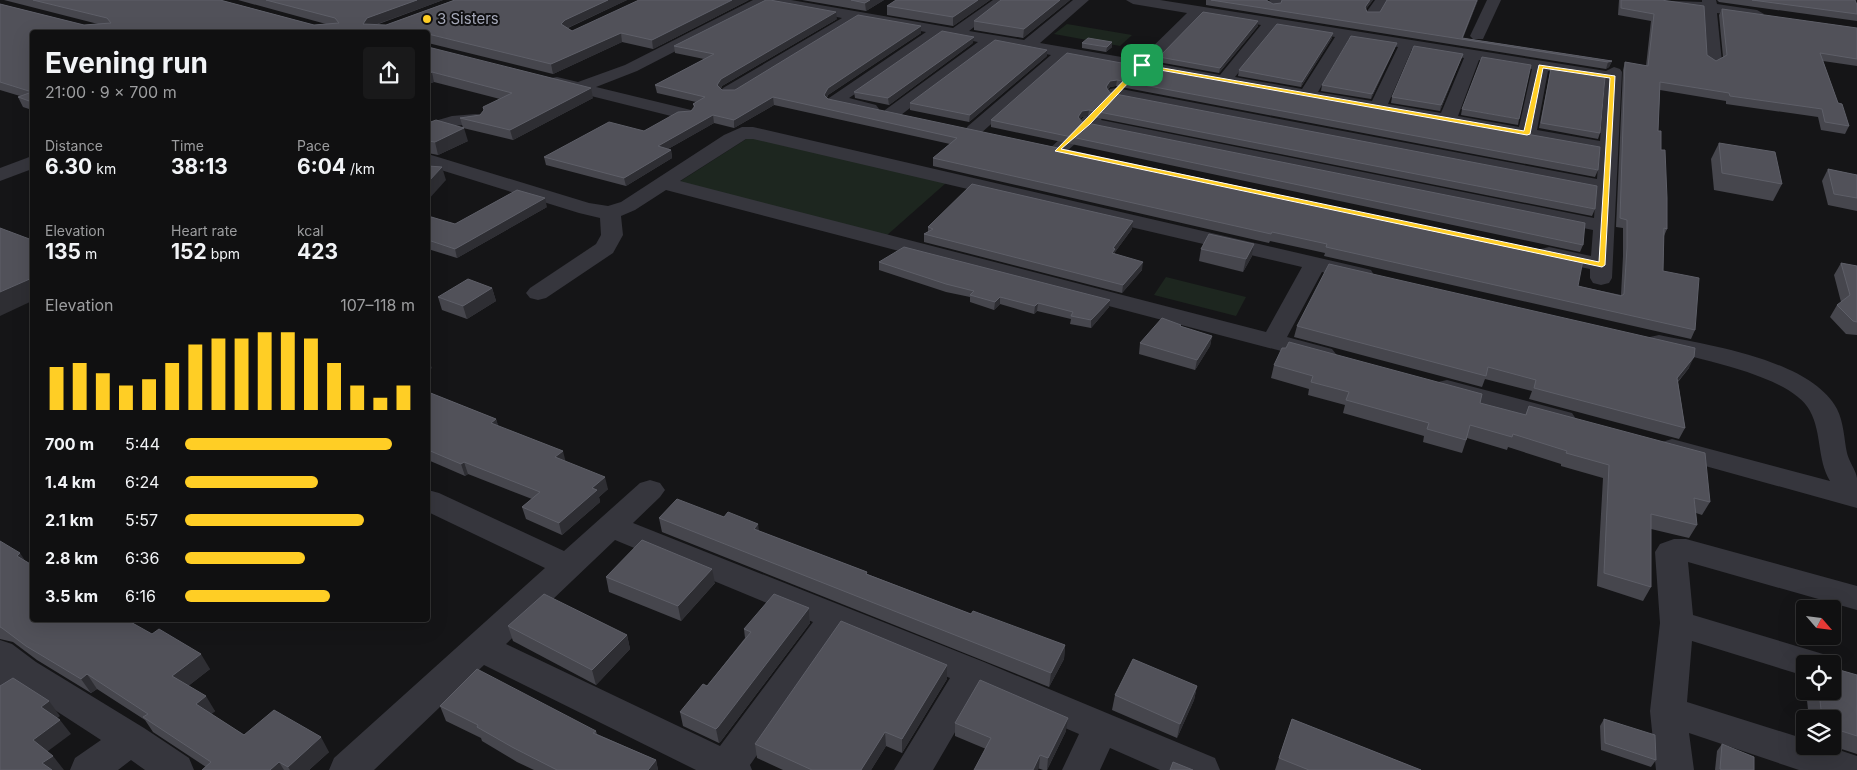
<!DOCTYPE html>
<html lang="en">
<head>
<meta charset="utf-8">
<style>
  body { margin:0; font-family:Inter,sans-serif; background:#19191a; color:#f1f3f6; height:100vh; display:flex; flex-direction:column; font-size:19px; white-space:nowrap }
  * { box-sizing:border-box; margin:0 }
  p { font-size:16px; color:#9c9d9f }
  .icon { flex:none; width:28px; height:28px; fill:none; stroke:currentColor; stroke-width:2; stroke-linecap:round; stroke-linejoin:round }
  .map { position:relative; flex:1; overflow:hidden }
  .side { position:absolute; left:30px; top:30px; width:400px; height:592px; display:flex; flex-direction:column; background:#101011; border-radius:5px; box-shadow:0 5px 20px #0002,0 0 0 1px #303031 }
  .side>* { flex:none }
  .needle { width:32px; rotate:118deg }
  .fabs { position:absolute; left:1796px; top:600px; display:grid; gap:10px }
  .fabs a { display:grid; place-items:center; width:45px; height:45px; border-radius:5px; background:#101011; box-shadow:0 5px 20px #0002,0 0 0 1px #303031; font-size:25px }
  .pin { position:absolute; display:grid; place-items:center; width:42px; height:42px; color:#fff; margin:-21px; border-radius:10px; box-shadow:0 2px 8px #0006 }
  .round { display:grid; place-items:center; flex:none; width:52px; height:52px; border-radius:5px; background:#19191a }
  .summary { display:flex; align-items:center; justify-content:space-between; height:85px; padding:0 15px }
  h1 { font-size:28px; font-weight:700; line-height:38px }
  .figures { display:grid; grid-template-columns:repeat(3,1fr); gap:8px; height:85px; padding:5px 15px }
  .figures div { display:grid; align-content:center }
  .figures b { font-size:21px; font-weight:700 }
  .figures small { font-size:14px; font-weight:400 }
  .figures p { font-size:14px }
  .chart { height:140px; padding:10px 15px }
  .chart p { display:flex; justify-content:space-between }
  .chart svg { width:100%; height:90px; margin-top:5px; stroke:#ffce25; stroke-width:6 }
  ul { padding:0 15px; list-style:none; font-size:16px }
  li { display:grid; grid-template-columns:80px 60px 1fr; align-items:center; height:38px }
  li i { height:12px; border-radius:6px; background:#ffce25 }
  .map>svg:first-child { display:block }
  .green { fill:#1d261f }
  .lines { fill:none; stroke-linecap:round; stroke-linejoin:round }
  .minor { fill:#36363d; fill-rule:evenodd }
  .wall { fill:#46464d }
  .shaded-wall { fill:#2e2e33 }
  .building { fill:#515159; stroke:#5e5f68 }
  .route { fill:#ffce25; stroke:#fff; fill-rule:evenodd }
  .poi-dot { fill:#ffce25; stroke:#101012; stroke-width:2 }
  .labels { text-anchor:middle; stroke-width:4; stroke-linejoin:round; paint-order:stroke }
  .far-poi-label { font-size:15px; fill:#a6a9b9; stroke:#101012; text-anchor:start }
</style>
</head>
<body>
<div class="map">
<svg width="1857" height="770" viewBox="0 0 1857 770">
  <rect width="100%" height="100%" fill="#151517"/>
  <g class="green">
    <polygon points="1067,24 1132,35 1120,46 1054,34"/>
    <polygon points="751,136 946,183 886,236 679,182"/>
    <polygon points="1166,277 1246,297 1236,316 1154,295"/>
  </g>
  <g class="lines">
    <g class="minor">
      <path d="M753,0H791L953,28L993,0H1009L969,31L1024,40L1073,0H1089L1040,43L1139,60L1187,13L1133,4L1126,0H1160L1606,71L1614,67L1620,69L1622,72L1612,278L1609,283L1601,285L1593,283L1590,278V269L1541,259L1538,254L1541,249L1549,247L1591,256L1593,230L1091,129L1064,154H1050L1048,150L1087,114H1099L1102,118L1101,120L1594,218L1596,191L1116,98L1110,97L1107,93L1110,89L1116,88L1597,179L1599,152L1146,71C1140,78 1136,81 1127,79L1125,75L1130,69L1066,57L980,134H968L965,130L968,126L1051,55L994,44L897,118H885L882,114L885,110L978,42L942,35L849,98L876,105L879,109L876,113L870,114L829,104L826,100L926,32L858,20L735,96H723L720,92L723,88L842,18L767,4L637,71L596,87L691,110L694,114L691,118H679L551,86L549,82L551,78L557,77L578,82L625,65ZM1202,15L1261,25L1220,75L1154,63ZM1275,27L1335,37L1302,89L1235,77ZM1349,39L1398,47L1372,101L1318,92ZM1412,49L1464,58L1441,113L1388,104ZM1479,60L1532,69L1519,127L1458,116ZM1548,71L1605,81L1600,141L1537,130Z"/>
      <polygon points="1270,0 1284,0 1278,8 1273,9 1266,5"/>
      <polygon points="1375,0 1389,0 1377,17 1367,17 1365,14"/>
      <polygon points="1487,0 1501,0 1483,39 1473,39 1470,36"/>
      <polygon points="1647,0 1702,2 1702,0 1716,0 1717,4 1757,10 1764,14 1757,18 1717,13 1722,62 1714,67 1706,62 1703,11 1654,4"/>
      <polygon points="476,114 482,115 485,119 482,123 454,126 428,134 428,123 452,116"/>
      <path d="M742,127H753L1363,268L1371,270L1374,275L1371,280L1363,282L1322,272L1287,337L1332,349L1336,354L1332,359L1323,362L666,190L635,210L621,216L623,235L613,253L546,298L538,300L530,298L526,293L530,288L596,244L601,235L600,218L579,213L428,166V154L589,203L608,206L621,202L724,135ZM746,139H753L1302,267L1266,332L680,181Z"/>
      <polygon points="32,156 32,169 0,181 0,168"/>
      <path d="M1659,335C1709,345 1811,360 1837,409C1844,423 1844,439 1847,453C1849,462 1856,470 1857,478C1857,487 1857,499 1857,508L1662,454L1658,448L1662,442L1672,439L1830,481C1817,459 1822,433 1810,411C1791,374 1689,357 1650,347L1647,342L1650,337Z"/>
      <polygon points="1447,380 1572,413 1576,419 1572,425 1562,428 1438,394 1434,388 1438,382"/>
      <path d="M650,480L660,483L665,490L660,497L633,523L984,662L1215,758L1220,770H1160L1110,748L1100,770H1062L1079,734L979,691L933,770H894L950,678L841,633L750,765L752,770H696L484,665L374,770H329L334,758L545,568L428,512V490L439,493L564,551L640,483ZM615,540L813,622L720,746L506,644Z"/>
      <polygon points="1674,539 1686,539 1857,586 1857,610 1688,562 1693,615 1823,654 1828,664 1805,664 1805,676 1692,641 1687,702 1805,739 1805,746 1827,746 1857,756 1857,770 1799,770 1689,733 1694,770 1656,770 1650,711 1660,623 1655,552 1660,544"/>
      <polygon points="0,640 12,644 36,662 144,728 189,758 194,770 145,770 131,760 118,770 70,770 75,758 101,740 24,690 13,698 0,703"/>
    </g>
  </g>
  <g class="wall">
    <polygon points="4,0 220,0 314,25 326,24 238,0 443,0 376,25 386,25 454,0 627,0 568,28 572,31 749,0 653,49 622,42 553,74 428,43 428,32 32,32 32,110 23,107 18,97 20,96 0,90 0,4 84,25 98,24"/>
    <polygon points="802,0 884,0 866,11"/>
    <polygon points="990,0 953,26 887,15 887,6"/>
    <polygon points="1001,0 1070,0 1023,38 974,30 974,21"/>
    <polygon points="1206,0 1268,0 1267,1 1273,4 1281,3 1282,0 1373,0 1366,9 1367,12 1380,12 1387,0 1478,0 1463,38 1612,61 1609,67 1606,69 1206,5"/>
    <polygon points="1619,0 1661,0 1707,55 1716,61 1723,57 1719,15 1722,9 1857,28 1857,66 1823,61 1838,103 1849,126 1845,134 1821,130 1818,117 1726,104 1726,101 1660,90 1658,131 1661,150 1667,229 1664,236 1663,271 1695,330 1691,339 1324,256 1325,253 1270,241 1269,243 933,166 933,158 950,144 774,105 734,128 714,123 668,149 671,150 672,158 626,186 546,165 544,157 644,131 691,111 694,108 693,104 696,102 657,93 655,85 704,59 675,53 674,46 837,19 722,86 721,89 722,90 735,90 921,26 921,33 828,95 827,98 828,99 1578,286 1621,295 1623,256 1623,228 1616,227 1623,70 1625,62 1646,66 1651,21 1618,15"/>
    <polygon points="1717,0 1855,0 1857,5 1857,21 1719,2"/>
    <polygon points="1258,21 1258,26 1219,73 1158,62 1159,57"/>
    <polygon points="1332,38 1301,87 1238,76 1239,70"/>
    <polygon points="973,43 889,105 855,98 854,92"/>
    <polygon points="1082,43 1112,47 1106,52 1082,48"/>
    <polygon points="428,47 593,98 513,140 463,128 460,118 480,115 500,99 434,82 428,84"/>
    <polygon points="1395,48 1371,99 1321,91 1322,85"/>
    <polygon points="1463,54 1440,111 1391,103 1392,97"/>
    <polygon points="1047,56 969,122 910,110 910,103"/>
    <polygon points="1551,68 1600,133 1598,139 1539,128"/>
    <polygon points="1127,70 1126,72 1127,75 1598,170 1595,177 1116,86 1110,87 1108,90 1110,93 1595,209 1592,216 1088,116 1082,117 1080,119 1082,122 1583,245 1580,252 991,127 991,120"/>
    <polygon points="1462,109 1519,119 1518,125 1461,115"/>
    <polygon points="428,123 468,141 438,155 428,153"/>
    <polygon points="1719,143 1782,184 1773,201 1714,190 1711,159"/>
    <polygon points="1828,169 1857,175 1857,211 1828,205 1822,181"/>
    <polygon points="547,207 457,258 428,249 428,216 455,224"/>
    <polygon points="928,227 1132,229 1115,252 1115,254 1142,270 1122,293 924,242 924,234 928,232"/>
    <polygon points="1254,244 1252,256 1243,272 1199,261 1201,249"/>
    <polygon points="879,262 1109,307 1091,328 1070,324 1071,319 1037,311 1034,314 1000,304 994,310 970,302 970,297 946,292 879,270"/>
    <polygon points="1841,263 1857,266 1857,335 1846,334 1830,317 1837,305 1841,302 1834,275"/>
    <polygon points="492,288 496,301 467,319 442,310 438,297"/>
    <polygon points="1181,325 1181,327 1212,336 1210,346 1195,370 1139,354 1140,343"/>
    <polygon points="1297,326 1689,368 1678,382 1685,428 1679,439 1529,399 1532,391 1485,379 1482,387 1294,337"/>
    <polygon points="1274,365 1480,403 1525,415 1529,406 1710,502 1702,515 1696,513 1697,525 1689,538 1651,529 1651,587 1643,601 1597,586 1603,478 1561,466 1561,464 1508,447 1507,450 1467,438 1462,453 1423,442 1424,436 1343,413 1345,405 1308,395 1309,389 1271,378"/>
    <polygon points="428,392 496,419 498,426 565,461 608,489 599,497 600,502 562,535 526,519 522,507 532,499 468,474 465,476 428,460"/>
    <polygon points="724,517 759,531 867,572 867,574 971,614 1065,645 1064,659 1049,687 662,532 659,518"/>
    <polygon points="0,541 32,620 210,669 188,686 215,711 211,714 244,735 329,752 309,770 202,770 206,767 153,732 145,720 97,689 91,693 37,660 13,642 0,639"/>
    <polygon points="606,577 715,583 681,621 609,592"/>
    <polygon points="809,608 810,623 721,741 719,743 683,726 680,712 707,686 745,638 744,629"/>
    <polygon points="508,626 627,635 630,649 596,685 513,641"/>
    <polygon points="947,665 947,679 902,753 886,746 871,770 783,770 757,758 755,744"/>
    <polygon points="1843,671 1857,675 1857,754 1832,746 1832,719 1809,719 1806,691 1832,691"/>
    <polygon points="1197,686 1194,700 1177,738 1112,710 1115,695"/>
    <polygon points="440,706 596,731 597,734 656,760 658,770 534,770 517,762 482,741 481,738 446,721"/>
    <polygon points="1292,719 1421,770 1275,770"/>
    <polygon points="1604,719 1656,760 1651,767 1601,750 1600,726"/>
    <polygon points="955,723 1066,731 1047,770 1043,770 986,749 955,736"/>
    <polygon points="1722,744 1754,770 1715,770 1717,751"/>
  </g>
  <g class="shaded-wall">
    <polygon points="417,0 443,0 369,27 363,24 367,18"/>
    <polygon points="608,0 627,0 567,28 561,24 565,20"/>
    <polygon points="732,0 749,0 653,49 652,40"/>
    <polygon points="870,0 884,0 866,11 865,3"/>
    <polygon points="978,0 990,0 953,26 953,17"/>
    <polygon points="1060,0 1070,0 1023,38 1024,29"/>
    <polygon points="1370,0 1373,0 1363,13 1365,7"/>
    <polygon points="1477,0 1478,0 1462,39"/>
    <polygon points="836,12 837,19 722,86 718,92 717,85 721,79"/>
    <polygon points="1258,21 1258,26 1219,73 1220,68"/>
    <polygon points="921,26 921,33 828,95 824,102 824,95 828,88"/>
    <polygon points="621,33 622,42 553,74 551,64"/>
    <polygon points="1333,33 1332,38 1301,87 1302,82"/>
    <polygon points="974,37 973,43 889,105 888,98"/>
    <polygon points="1112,42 1112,47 1106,52 1107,47"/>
    <polygon points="1397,43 1395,48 1371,99 1372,94"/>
    <polygon points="1047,50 1047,56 969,122 970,115"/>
    <polygon points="1463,54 1461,59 1440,111 1441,105"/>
    <polygon points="1612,61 1609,67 1606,69 1608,62"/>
    <polygon points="432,72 434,82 428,84 428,74"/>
    <polygon points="1117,80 1116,86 1110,87 1105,93 1106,87 1110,81"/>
    <polygon points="591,88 593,98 513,140 510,130"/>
    <polygon points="773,97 774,105 734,128 734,120"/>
    <polygon points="1089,110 1088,116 1082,117 1077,123 1078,117 1082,111"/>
    <polygon points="713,115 714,123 659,154 658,146"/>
    <polygon points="464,128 468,141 438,155 435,142"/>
    <polygon points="671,150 672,158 626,186 624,178"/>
    <polygon points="442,167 446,180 428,200 428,182"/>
    <polygon points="545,198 547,207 457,258 455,249"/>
    <polygon points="1133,221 1132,229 1115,252 1115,257 1111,261 1113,248"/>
    <polygon points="1254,244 1252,256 1243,272 1246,259"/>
    <polygon points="1143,262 1142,270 1122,293 1123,285"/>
    <polygon points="32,278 32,301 0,316 0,292"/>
    <polygon points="492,288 496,301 467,319 463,306"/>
    <polygon points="1000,297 1000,304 994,310 995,302"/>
    <polygon points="1110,300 1109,307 1091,328 1091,320"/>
    <polygon points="1038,303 1037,311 1034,314 1035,306"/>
    <polygon points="1212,336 1210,346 1195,370 1197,360"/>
    <polygon points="1694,357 1689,368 1671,389 1677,378"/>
    <polygon points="429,362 432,368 428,371 428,363"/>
    <polygon points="496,419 500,431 491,423"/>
    <polygon points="563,451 566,463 555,457"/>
    <polygon points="464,462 468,474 465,476 461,464"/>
    <polygon points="605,477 608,489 599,497 600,502 562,535 559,523 592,488"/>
    <polygon points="758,524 760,538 754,529"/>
    <polygon points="20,553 30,568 17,556"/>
    <polygon points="712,569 715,583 681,621 678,606"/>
    <polygon points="809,608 810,623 721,741 719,743 716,729"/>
    <polygon points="627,635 630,649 596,685 592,670"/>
    <polygon points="1065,645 1064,659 1049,687 1051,673"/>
    <polygon points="201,654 210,669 182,691 172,676"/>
    <polygon points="947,665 947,679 902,753 902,739"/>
    <polygon points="87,674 97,689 91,693 81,679"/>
    <polygon points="1197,686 1194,700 1177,738 1180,724"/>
    <polygon points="206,696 215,711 206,719 196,704"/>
    <polygon points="49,701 60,716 52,722 41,707"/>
    <polygon points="1068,718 1066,731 1047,770 1048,758"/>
    <polygon points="60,720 71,734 44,754 33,740"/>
    <polygon points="885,732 886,746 871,770 861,770"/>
    <polygon points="321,737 329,752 309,770 290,770 288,767"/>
    <polygon points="1040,755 1039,768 1038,770 1033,770"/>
    <polygon points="53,756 64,770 48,770 42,763"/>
    <polygon points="656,760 658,770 648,770"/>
    <polygon points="279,762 284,770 270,770"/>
  </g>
  <g class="building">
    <polygon points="33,0 220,0 314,25 339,23 335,18 266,0 417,0 367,18 363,24 386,25 455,0 608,0 565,20 561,24 572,31 639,0 732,0 652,40 621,33 551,64 428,34 428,32 32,32 32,102 18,97 32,92 0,82 0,4 84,25 111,23 107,18"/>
    <polygon points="766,0 770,0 836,12 721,79 717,85 722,90 735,90 858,15 921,26 828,88 824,95 828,99 1583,260 1578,286 1621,296 1624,294 1627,248 1627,220 1620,218 1625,62 1648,66 1654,14 1621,8 1621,0 1661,0 1704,6 1707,55 1716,61 1727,55 1722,9 1857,28 1857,59 1820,53 1838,103 1842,104 1849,126 1825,122 1822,109 1730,96 1729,93 1660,82 1658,131 1661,131 1661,150 1665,150 1667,198 1667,229 1664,228 1663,271 1699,278 1695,330 1326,247 1327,244 1272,232 1271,234 933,158 957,138 773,97 734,120 713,115 658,146 671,150 624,178 544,157 609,122 644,131 678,112 691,111 695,106 693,104 705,97 655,85 714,54 674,46"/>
    <polygon points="851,0 870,0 865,3"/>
    <polygon points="896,0 978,0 953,17 887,6"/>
    <polygon points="1001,0 1060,0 1024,29 974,21"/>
    <polygon points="1211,0 1266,0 1273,4 1281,3 1282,0 1370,0 1365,7 1367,12 1380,12 1387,0 1477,0 1462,38 1612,61 1608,62"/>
    <polygon points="1752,0 1855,0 1857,5 1857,14"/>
    <polygon points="1203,12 1258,21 1220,68 1159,57"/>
    <polygon points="1277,24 1333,33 1302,82 1239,70"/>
    <polygon points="942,31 974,37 888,98 854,92"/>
    <polygon points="1351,36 1397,43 1372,94 1322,85"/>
    <polygon points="1088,38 1112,42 1107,47 1082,43"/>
    <polygon points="995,40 1047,50 970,115 910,103"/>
    <polygon points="1414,46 1463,54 1441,105 1392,97"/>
    <polygon points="428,47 591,88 510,130 460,118 480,115 484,110 483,107 512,93 432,72 428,74"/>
    <polygon points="1067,53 1127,64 1124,70 1127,75 1139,74 1147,67 1600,147 1598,170 1117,80 1110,81 1106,87 1110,93 1597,186 1595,209 1089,110 1082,111 1078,117 1082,122 1585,223 1583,245 991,120"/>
    <polygon points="1482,57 1531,65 1519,119 1462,109"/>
    <polygon points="1551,68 1605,77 1600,133 1541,123"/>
    <polygon points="436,120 464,128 435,142 428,141 428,123"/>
    <polygon points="1719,143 1775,152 1782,184 1722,173"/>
    <polygon points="428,166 442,167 428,182"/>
    <polygon points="1828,169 1857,175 1857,198 1834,194"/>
    <polygon points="972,184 1133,221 1113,248 1115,249 1112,253 1143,262 1123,285 924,234 933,229 928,227"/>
    <polygon points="517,190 545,198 455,249 428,240 428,216 455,224"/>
    <polygon points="0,228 32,240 32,278 0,292"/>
    <polygon points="1209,234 1254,244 1246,259 1201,249"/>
    <polygon points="904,247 1110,300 1091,320 1071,316 1073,312 1038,303 1035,306 1000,297 995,302 970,295 974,291 946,284 879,262"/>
    <polygon points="1841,263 1857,266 1857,322 1853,321 1837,305 1850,295"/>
    <polygon points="1329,264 1695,348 1694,357 1677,378 1685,428 1534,388 1536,380 1488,367 1486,376 1297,326"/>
    <polygon points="468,279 492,288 463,306 438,297"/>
    <polygon points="1162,318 1181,325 1180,326 1212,336 1197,360 1140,343"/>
    <polygon points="1289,342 1482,394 1480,403 1526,415 1529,406 1705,453 1710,502 1694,498 1697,525 1651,514 1651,587 1604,573 1609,465 1566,453 1567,451 1513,434 1512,437 1470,425 1466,440 1427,429 1429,423 1346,400 1349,392 1311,382 1313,376 1274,365 1282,348 1286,348"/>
    <polygon points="428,392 496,419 491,423 563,451 555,457 605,477 592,488 597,490 559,523 522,507 540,492 464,462 461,464 428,450"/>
    <polygon points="677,499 724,517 728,512 758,524 754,529 867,572 866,574 971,614 973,611 1065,645 1051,673 659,518"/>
    <polygon points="642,540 712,569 678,606 606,577"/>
    <polygon points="0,541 20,553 17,556 32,565 32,620 127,620 152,634 159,629 201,654 172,676 206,696 196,704 244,735 274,710 321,737 288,767 279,762 270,770 202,770 211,762 143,717 148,714 87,674 81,679 26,646 2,628 0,627"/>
    <polygon points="544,594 627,635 592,670 508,626"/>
    <polygon points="774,594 809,608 718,727 716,729 680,712 703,684 707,686 751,632 744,629"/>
    <polygon points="841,621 947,665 902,739 885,732 861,770 812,770 755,744"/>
    <polygon points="1133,659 1197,686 1180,724 1115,695"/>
    <polygon points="1818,661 1825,664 1815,664 1814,663"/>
    <polygon points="1832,667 1843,671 1857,675 1857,736 1832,728 1832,719 1822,719 1819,691 1832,691"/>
    <polygon points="477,669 596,731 593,733 656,760 648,770 557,770 512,747 477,727 478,725 440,706"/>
    <polygon points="13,678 49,701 41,707 60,720 33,740 53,756 42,763 52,770 0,770 0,686"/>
    <polygon points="980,680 1068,718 1048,758 1040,755 1033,770 974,770 991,738 955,723"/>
    <polygon points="1292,719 1421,770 1309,770 1279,758"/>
    <polygon points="1604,719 1655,735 1656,760 1605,743"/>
    <polygon points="1722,744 1754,757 1754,770 1722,770 1720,769"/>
    <polygon points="1173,762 1193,770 1170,770"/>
  </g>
  <path class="route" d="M1140,64L1524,131L1539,65L1615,76L1605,265L1602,267L1055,151ZM1143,67L1527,135L1530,134L1543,68L1610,78L1599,262L1061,149L1090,124Z"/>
  <circle class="poi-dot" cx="427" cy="19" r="5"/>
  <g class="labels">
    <g class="far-poi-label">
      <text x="437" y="24">3 Sisters</text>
    </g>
  </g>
</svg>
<div class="fabs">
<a><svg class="needle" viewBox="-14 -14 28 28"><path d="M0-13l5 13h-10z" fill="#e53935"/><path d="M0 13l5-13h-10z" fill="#9c9d9f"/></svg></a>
<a><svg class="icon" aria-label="locate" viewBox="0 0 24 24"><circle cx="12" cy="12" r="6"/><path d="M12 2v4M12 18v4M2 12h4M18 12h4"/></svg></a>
<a><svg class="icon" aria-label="layers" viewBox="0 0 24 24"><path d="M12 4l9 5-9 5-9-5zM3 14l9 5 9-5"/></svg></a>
</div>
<div class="pin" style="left:1142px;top:65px;background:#1e9e55"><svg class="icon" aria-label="arrive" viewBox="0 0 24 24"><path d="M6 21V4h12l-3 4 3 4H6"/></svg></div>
<section class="side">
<div class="summary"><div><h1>Evening run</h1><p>21:00 · 9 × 700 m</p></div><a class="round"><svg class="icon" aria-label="share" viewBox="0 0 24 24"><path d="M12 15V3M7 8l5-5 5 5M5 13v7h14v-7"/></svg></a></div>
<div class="figures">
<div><p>Distance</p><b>6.30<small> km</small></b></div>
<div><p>Time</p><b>38:13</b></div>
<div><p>Pace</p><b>6:04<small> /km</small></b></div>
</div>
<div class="figures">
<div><p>Elevation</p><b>135<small> m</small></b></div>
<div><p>Heart rate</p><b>152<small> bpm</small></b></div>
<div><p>kcal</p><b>423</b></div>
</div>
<div class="chart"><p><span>Elevation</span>107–118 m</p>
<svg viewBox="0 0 160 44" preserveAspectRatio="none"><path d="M5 44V23M15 44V21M25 44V26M35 44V32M45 44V29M55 44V21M65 44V12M75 44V9M85 44V9M95 44V6M105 44V6M115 44V9M125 44V21M135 44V32M145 44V38M155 44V32"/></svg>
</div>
<ul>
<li><b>700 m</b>5:44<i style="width:90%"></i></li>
<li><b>1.4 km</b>6:24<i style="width:58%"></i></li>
<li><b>2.1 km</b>5:57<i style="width:78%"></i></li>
<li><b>2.8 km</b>6:36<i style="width:52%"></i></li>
<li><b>3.5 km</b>6:16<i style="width:63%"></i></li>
</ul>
</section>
</div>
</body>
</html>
